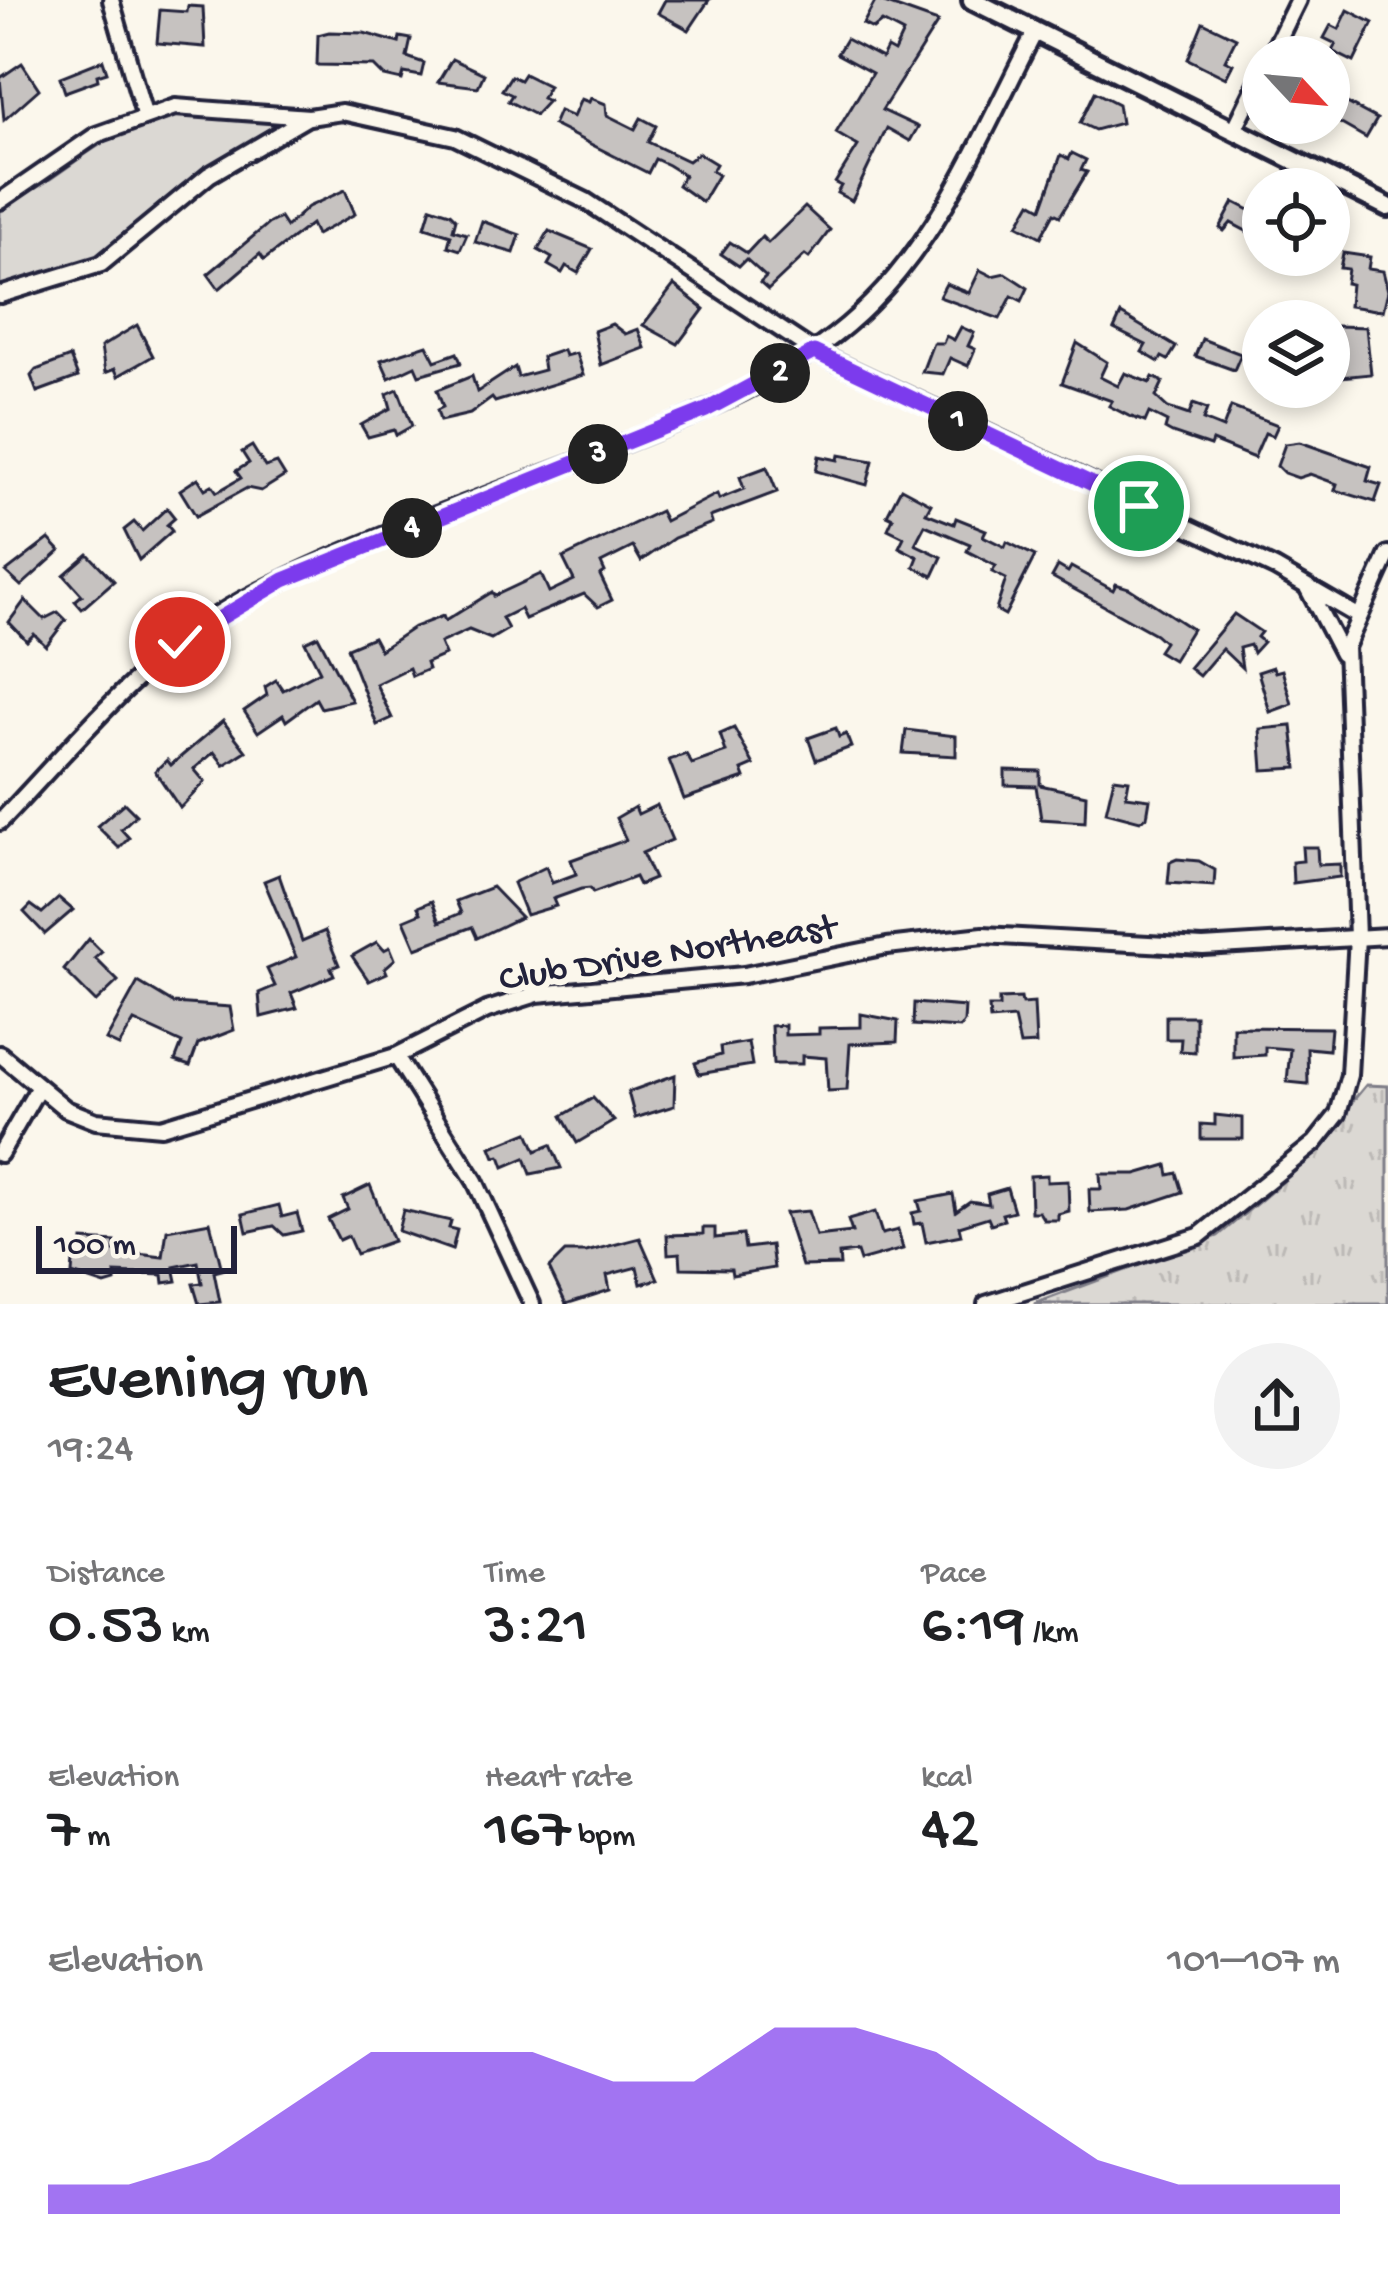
<!DOCTYPE html>
<html lang="en">
<head>
<meta charset="utf-8">
<style>
  body { margin:0; font-family:"Gochi Hand",sans-serif; background:#f2f2f2; color:#202124; height:100vh; display:flex; flex-direction:column; font-size:45px; white-space:nowrap }
  * { box-sizing:border-box; margin:0 }
  p { font-size:39px; color:#757577 }
  .icon { flex:none; width:66px; height:66px; fill:none; stroke:currentColor; stroke-width:2; stroke-linecap:round; stroke-linejoin:round }
  .map { position:relative; height:1304px; overflow:hidden }
  .drawer { display:flex; flex-direction:column; background:#fff; flex:1 }
  .drawer>* { flex:none }
  .needle { width:78px; rotate:116deg }
  .buttons { position:absolute; left:1242px; top:36px; display:grid; gap:24px }
  .buttons a { display:grid; place-items:center; width:108px; height:108px; border-radius:50%; background:#fff; box-shadow:0 6px 18px #0003; font-size:60px }
  .scale { position:absolute; left:36px; bottom:30px; width:201px; box-sizing:border-box; padding-left:12px; border:6px solid #22223b; border-top:0; font-size:33px; line-height:42px; white-space:nowrap; color:#22223b; -webkit-text-stroke:9px #fbf7ec; paint-order:stroke }
  .pin { position:absolute; display:grid; place-items:center; width:102px; height:102px; color:#fff; margin:-51px; border:6px solid #fff; border-radius:50%; box-shadow:0 3px 12px #0007 }
  .km { position:absolute; width:60px; height:60px; margin:-30px; border-radius:50%; background:#222; color:#fff; font-size:33px; line-height:60px; text-align:center }
  .round { display:grid; place-items:center; flex:none; width:126px; height:126px; border-radius:63px; background:#f2f2f2 }
  .overview { display:flex; align-items:center; justify-content:space-between; height:204px; padding:0 48px }
  h1 { font-size:66px; font-weight:600; line-height:90px }
  .figures { display:grid; grid-template-columns:repeat(3,1fr); gap:18px; height:204px; padding:12px 48px }
  .figures div { display:grid; align-content:center }
  .figures b { font-size:60px; font-weight:600 }
  .figures small { font-size:33px; font-weight:400 }
  .figures p { font-size:33px }
  .chart { height:336px; padding:24px 48px }
  .chart p { display:flex; justify-content:space-between }
  .chart svg { width:100%; height:216px; margin-top:12px; fill:#7c3aed; opacity:.7 }
  .map>svg:first-child { display:block }
  .grass { fill:url(#grass-tufts); stroke:#7e7d87; stroke-width:3 }
  .park { fill:#dbd8d3; stroke:#7e7d87; stroke-width:3 }
  .building { fill:#c6c2c0; stroke:#22223b; stroke-width:3 }
  .lines { fill:none; stroke-linecap:round; stroke-linejoin:round }
  .minor-casing { stroke:#22223b; stroke-width:22 }
  .major-casing { stroke:#22223b; stroke-width:26 }
  .minor { stroke:#fbf7ec; stroke-width:14 }
  .major { stroke:#fbf7ec; stroke-width:16 }
  .route-casing { stroke:#fff; stroke-width:24 }
  .route { stroke:#7c3aed; stroke-width:15 }
  .labels { text-anchor:middle; stroke-width:12; stroke-linejoin:round; paint-order:stroke }
  .street-label { font-size:39px; fill:#22223b; stroke:#fbf7ec }
</style>
</head>
<body>
<div class="map">
<svg width="1388" height="1304" viewBox="0 0 1388 1304">
  <defs>
    <pattern id="grass-tufts" width="24" height="20" patternUnits="userSpaceOnUse" patternTransform="scale(3)"><rect width="24" height="20" fill="#dbd8d3"/><path d="M3 7l-1-3M5 7V3M7 7l1-3M15 17l-1-3M17 17v-4M19 17l1-3" fill="none" stroke="#bcb9b6"/></pattern>
  </defs>
  <rect width="100%" height="100%" fill="#fbf7ec"/>
  <filter id="ink" filterUnits="userSpaceOnUse"><feTurbulence type="fractalNoise" baseFrequency=".00833" numOctaves="2"/><feDisplacementMap in="SourceGraphic" scale="24" xChannelSelector="R" yChannelSelector="G"/><feConvolveMatrix kernelMatrix="1 2 1 2 8 2 1 2 1" color-interpolation-filters="sRGB"/></filter>
  <g filter="url(#ink)">
    <polygon class="grass" points="1366,1085 1388,1086 1388,1304 1034,1304 1218,1236 1293,1173"/>
    <path class="park" d="M206,112L269,116L272,127L182,185L89,263L0,287V208C82,169 104,118 206,112Z"/>
    <g class="building">
      <polygon points="665,0 709,0 689,30 658,13"/>
      <polygon points="876,0 938,22 882,110 918,127 910,141 887,128 852,201 837,193 841,186 835,183 858,146 836,133 872,73 837,54 846,39 882,58 887,48 894,52 903,33 882,22 873,29 863,24"/>
      <polygon points="188,6 203,7 205,47 157,43 160,10 187,12"/>
      <polygon points="1348,10 1373,23 1354,62 1332,51 1336,44 1324,38 1331,25 1339,29"/>
      <polygon points="1203,22 1236,38 1225,60 1233,64 1226,78 1188,59"/>
      <polygon points="329,32 364,33 399,43 400,37 411,39 407,57 424,63 421,76 404,73 402,80 384,76 374,66 317,65 318,35"/>
      <polygon points="452,59 484,74 478,87 438,82"/>
      <polygon points="103,60 107,72 97,75 98,80 65,92 60,77"/>
      <polygon points="22,63 39,89 4,120 0,78"/>
      <polygon points="524,74 548,86 542,98 548,101 535,115 508,101 512,95 502,90 511,76 520,80"/>
      <polygon points="1329,77 1344,85 1338,98 1377,119 1366,138 1329,117"/>
      <polygon points="1095,92 1118,104 1121,123 1095,130 1080,123"/>
      <polygon points="591,98 606,104 607,115 635,129 641,118 656,126 648,142 688,161 698,153 716,164 712,171 718,175 702,202 678,185 684,175 668,165 655,159 648,173 553,125 559,111 573,117 581,99 589,102"/>
      <polygon points="1072,153 1086,160 1081,170 1087,172 1060,216 1054,213 1041,237 1018,225 1031,202 1042,208 1061,155 1069,159"/>
      <polygon points="345,190 355,214 316,235 311,224 264,260 260,254 219,289 208,274 268,224 280,218 286,227 308,207"/>
      <polygon points="1234,202 1263,217 1263,240 1231,223 1224,231 1220,228"/>
      <polygon points="431,207 450,213 456,219 453,230 467,234 460,250 448,246 451,235 425,227"/>
      <polygon points="805,207 830,230 809,258 805,255 768,290 760,283 766,277 746,259 739,266 721,254 730,242 747,253 762,237 768,243"/>
      <polygon points="482,221 520,235 514,253 475,242"/>
      <polygon points="549,231 592,249 578,273 566,266 562,273 548,265 552,258 538,250"/>
      <polygon points="1343,253 1370,257 1368,269 1383,271 1388,291 1383,311 1349,306 1351,284 1346,283 1348,269 1340,268"/>
      <polygon points="980,270 992,276 1005,273 1028,288 1022,301 1012,296 1000,319 939,297 946,284 969,293"/>
      <polygon points="674,285 704,309 678,344 643,325"/>
      <polygon points="1121,314 1176,347 1168,360 1162,357 1159,362 1142,352 1146,345 1114,329"/>
      <polygon points="612,324 625,334 638,329 645,348 601,365 594,331"/>
      <polygon points="137,325 153,356 118,376 115,369 105,373 101,347"/>
      <polygon points="1337,326 1366,327 1371,374 1330,378 1329,350"/>
      <polygon points="961,327 974,333 968,346 975,349 968,366 950,358 943,374 922,372 933,343 943,343 946,336 954,340"/>
      <polygon points="1202,339 1241,354 1234,370 1195,356"/>
      <polygon points="1077,343 1107,362 1100,377 1118,386 1125,373 1150,383 1153,377 1163,382 1156,397 1168,408 1189,415 1193,404 1207,409 1203,420 1223,428 1231,407 1278,425 1273,436 1265,433 1254,458 1212,441 1210,446 1172,433 1165,429 1167,422 1149,413 1145,422 1129,416 1109,406 1112,401 1062,383"/>
      <polygon points="427,345 435,361 457,353 461,363 419,375 415,366 389,378 381,360"/>
      <polygon points="563,350 565,356 576,353 583,375 495,402 492,398 470,414 440,421 437,410 443,407 437,390 472,376 477,392 515,367 518,377 544,370 542,357"/>
      <polygon points="70,357 78,377 37,392 31,376 36,370"/>
      <polygon points="398,389 412,426 396,435 394,430 368,437 361,425 391,408 387,394"/>
      <polygon points="1300,442 1371,467 1367,481 1381,485 1375,502 1335,490 1337,484 1310,474 1298,478 1284,473 1277,466 1285,444"/>
      <polygon points="252,446 265,467 277,463 285,476 261,491 247,488 196,516 180,490 198,478 205,489 212,485 217,492 241,478 236,471 249,463 242,452"/>
      <polygon points="839,455 873,461 867,485 816,471 819,456 838,460"/>
      <polygon points="767,467 777,492 710,517 712,523 674,538 641,561 633,547 601,563 605,572 600,575 612,600 598,607 584,594 525,619 520,609 502,618 508,629 491,639 469,630 440,643 445,655 426,663 428,669 412,676 409,668 376,684 392,718 377,725 347,648 373,637 380,650 414,627 443,616 445,621 492,592 494,596 541,574 549,592 574,580 563,558 660,511 665,521 717,494 719,499 744,489 740,477"/>
      <polygon points="901,488 931,504 926,513 954,524 956,518 986,530 983,536 1005,547 1007,542 1035,556 1005,615 996,610 1006,579 992,572 996,566 967,551 970,544 925,525 915,544 942,557 933,576 914,567 918,557 899,547 904,537 888,529 893,518 887,515"/>
      <polygon points="167,508 175,518 167,525 172,531 139,560 124,530 134,522 142,531"/>
      <polygon points="49,539 60,551 21,586 6,572"/>
      <polygon points="88,554 114,581 82,609 75,601 82,595 64,575"/>
      <polygon points="1058,566 1068,572 1071,567 1113,590 1116,584 1129,588 1192,629 1173,660 1158,651 1164,642 1155,634 1052,577"/>
      <polygon points="25,600 44,619 58,612 66,620 46,646 34,634 27,641 9,622"/>
      <polygon points="1234,614 1261,632 1257,637 1263,642 1253,653 1250,645 1239,648 1242,668 1222,649 1199,676 1189,668"/>
      <polygon points="318,636 352,701 321,708 316,699 286,721 283,715 258,732 244,711 267,695 265,687 276,680 283,690 320,671 305,642"/>
      <polygon points="1273,667 1275,672 1282,670 1292,704 1270,712 1258,672"/>
      <polygon points="223,721 246,751 224,765 214,752 194,769 205,782 180,808 155,771 167,760 171,765"/>
      <polygon points="1292,726 1297,768 1263,770 1260,729"/>
      <polygon points="734,728 754,765 742,770 745,778 684,799 669,760 686,754 692,764 726,752 720,734"/>
      <polygon points="836,728 839,737 846,734 851,747 816,760 808,738"/>
      <polygon points="906,730 956,736 956,756 903,753"/>
      <polygon points="1005,770 1040,771 1040,785 1086,795 1085,822 1041,819 1036,786 1005,785"/>
      <polygon points="1114,778 1129,780 1126,796 1150,799 1147,817 1140,821 1106,812"/>
      <polygon points="124,803 136,815 121,829 129,838 119,848 97,826"/>
      <polygon points="657,805 672,840 642,853 654,879 639,885 635,877 593,893 590,888 581,889 553,899 556,906 526,915 513,883 546,867 552,883 576,874 571,860 626,840 616,818 635,807 638,814"/>
      <polygon points="1302,847 1317,847 1318,865 1340,864 1340,877 1293,883 1292,862 1303,861"/>
      <polygon points="1177,859 1199,861 1215,870 1214,886 1168,883 1170,862"/>
      <polygon points="279,875 302,941 325,931 339,965 331,968 334,975 291,993 297,1008 261,1017 259,993 275,986 267,969 296,957 264,881"/>
      <polygon points="492,887 521,917 477,938 472,927 416,948 404,920 421,913 418,907 432,901 440,922 461,913 456,901"/>
      <polygon points="59,898 73,910 45,934 24,912 31,905 42,913"/>
      <polygon points="89,939 102,952 95,958 118,981 96,1002 64,970"/>
      <polygon points="377,942 384,950 390,947 395,959 385,968 387,973 369,981 352,956"/>
      <polygon points="138,982 173,1003 230,1007 234,1030 198,1044 190,1066 175,1061 182,1043 134,1021 119,1046 106,1040"/>
      <polygon points="1021,998 1022,1004 1034,1003 1036,1044 1020,1045 1014,1018 990,1020 989,1007 999,1007 999,999"/>
      <polygon points="914,1003 965,1007 964,1022 960,1028 913,1025"/>
      <polygon points="861,1014 898,1021 897,1042 850,1044 847,1090 828,1091 826,1058 802,1056 802,1064 773,1064 771,1026 785,1025 785,1035 819,1034 819,1028 861,1027"/>
      <polygon points="1166,1016 1195,1016 1195,1052 1180,1051 1181,1039 1166,1039"/>
      <polygon points="1233,1027 1331,1028 1329,1050 1307,1048 1308,1084 1287,1082 1290,1049 1265,1047 1265,1055 1233,1057"/>
      <polygon points="748,1042 752,1065 699,1074 695,1063 721,1055 720,1047"/>
      <polygon points="675,1075 674,1106 635,1118 628,1092"/>
      <polygon points="593,1098 614,1121 577,1143 562,1116"/>
      <polygon points="1215,1115 1243,1118 1243,1139 1201,1139 1201,1124 1215,1125"/>
      <polygon points="528,1132 536,1151 551,1145 561,1168 531,1174 525,1158 504,1167 500,1156 495,1157 491,1147"/>
      <polygon points="1167,1165 1169,1175 1177,1173 1183,1192 1129,1210 1090,1212 1089,1189 1101,1189 1100,1174 1136,1174"/>
      <polygon points="1047,1175 1047,1182 1068,1181 1069,1211 1058,1214 1058,1220 1044,1220 1039,1212 1031,1212 1030,1176"/>
      <polygon points="370,1185 393,1241 356,1254 348,1236 339,1240 328,1219 348,1209 343,1198"/>
      <polygon points="1007,1188 1014,1211 1002,1214 1004,1220 991,1224 988,1217 959,1226 961,1235 926,1242 922,1223 914,1224 912,1213 921,1211 918,1201 953,1194 956,1211 970,1201 989,1204 987,1194"/>
      <polygon points="279,1205 282,1217 297,1213 302,1231 284,1235 274,1226 247,1232 243,1214"/>
      <polygon points="403,1210 451,1221 449,1228 457,1230 452,1250 398,1231"/>
      <polygon points="808,1211 816,1236 852,1232 848,1220 875,1212 882,1234 898,1230 903,1249 860,1261 857,1252 839,1254 840,1265 802,1266 785,1213"/>
      <polygon points="210,1222 222,1270 214,1272 220,1302 199,1304 193,1284 202,1283 198,1262 174,1267 177,1281 164,1283 163,1275 115,1273 115,1282 105,1285 72,1274 73,1261 82,1261 83,1240 115,1242 114,1251 163,1257 167,1230"/>
      <polygon points="703,1228 715,1228 715,1238 743,1235 745,1248 771,1245 774,1268 732,1275 731,1269 681,1268 680,1253 668,1254 667,1235 703,1234"/>
      <polygon points="640,1238 658,1279 641,1284 637,1267 607,1275 610,1290 566,1304 549,1268 565,1252 586,1252"/>
    </g>
    <g class="lines">
      <g class="minor-casing">
        <g id="minor">
          <polyline points="111,0 144,114"/>
          <polyline points="1270,57 1298,0"/>
          <polyline points="1234,130 1263,71"/>
          <polyline points="0,201 96,135 175,107 309,117 342,112 455,137 586,201 815,352 1275,568 1358,616"/>
          <polyline points="0,295 101,264 209,175 308,117"/>
          <polyline points="1308,589 1342,654"/>
          <path d="M0,822C74,745 146,653 241,601C356,539 504,491 628,442C715,407 804,371 871,303C945,229 987,124 1035,32"/>
          <polyline points="0,1054 66,1109 96,1121 161,1127 396,1056 487,1010 537,994 744,975 887,946 983,935 1203,947 1388,936"/>
          <polyline points="396,1056 475,1181 532,1304"/>
          <polyline points="0,1154 37,1090"/>
          <polyline points="986,1304 1199,1236 1315,1143 1338,1114 1349,1075 1357,937 1346,647 1388,554"/>
        </g>
      </g>
      <g class="major-casing">
        <polyline id="major" points="972,0 1388,207"/>
      </g>
      <use href="#minor" class="minor"/>
      <use href="#major" class="major"/>
    </g>
  </g>
  <g class="lines" filter="url(#ink)">
    <g class="route-casing">
      <polyline id="route" points="180,642 284,580 706,410 814,352 1139,506"/>
    </g>
    <use href="#route" class="route"/>
  </g>
  <g class="labels">
    <g class="street-label">
      <text transform="translate(667 949) rotate(-9)" y="14">Club Drive Northeast</text>
    </g>
  </g>
</svg>
<div class="buttons">
<a><svg class="needle" viewBox="-14 -14 28 28"><path d="M0-13l5 13h-10z" fill="#e53935"/><path d="M0 13l5-13h-10z" fill="#757577"/></svg></a>
<a><svg class="icon" aria-label="locate" viewBox="0 0 24 24"><circle cx="12" cy="12" r="6"/><path d="M12 2v4M12 18v4M2 12h4M18 12h4"/></svg></a>
<a><svg class="icon" aria-label="layers" viewBox="0 0 24 24"><path d="M12 4l9 5-9 5-9-5zM3 14l9 5 9-5"/></svg></a>
</div>
<div class="scale">100 m</div>
<div class="pin" style="left:1139px;top:506px;background:#1e9e55"><svg class="icon" aria-label="arrive" viewBox="0 0 24 24"><path d="M6 21V4h12l-3 4 3 4H6"/></svg></div>
<div class="pin" style="left:180px;top:642px;background:#d93025"><svg class="icon" aria-label="check" viewBox="0 0 24 24"><path d="M5 12l5 5 9-10"/></svg></div>
<b class="km" style="left:958px;top:421px">1</b>
<b class="km" style="left:780px;top:373px">2</b>
<b class="km" style="left:598px;top:454px">3</b>
<b class="km" style="left:412px;top:528px">4</b>
</div>
<section class="drawer">
<div class="overview"><div><h1>Evening run</h1><p>19:24</p></div><a class="round"><svg class="icon" aria-label="share" viewBox="0 0 24 24"><path d="M12 15V3M7 8l5-5 5 5M5 13v7h14v-7"/></svg></a></div>
<div class="figures">
<div><p>Distance</p><b>0.53<small> km</small></b></div>
<div><p>Time</p><b>3:21</b></div>
<div><p>Pace</p><b>6:19<small> /km</small></b></div>
</div>
<div class="figures">
<div><p>Elevation</p><b>7<small> m</small></b></div>
<div><p>Heart rate</p><b>167<small> bpm</small></b></div>
<div><p>kcal</p><b>42</b></div>
</div>
<div class="chart"><p><span>Elevation</span>101–107 m</p>
<svg viewBox="0 0 160 44" preserveAspectRatio="none"><path d="M0 44V38L10 38L20 33L30 22L40 11L50 11L60 11L70 17L80 17L90 6L100 6L110 11L120 22L130 33L140 38L150 38L160 38V44z"/></svg>
</div>
</section>
</body>
</html>
